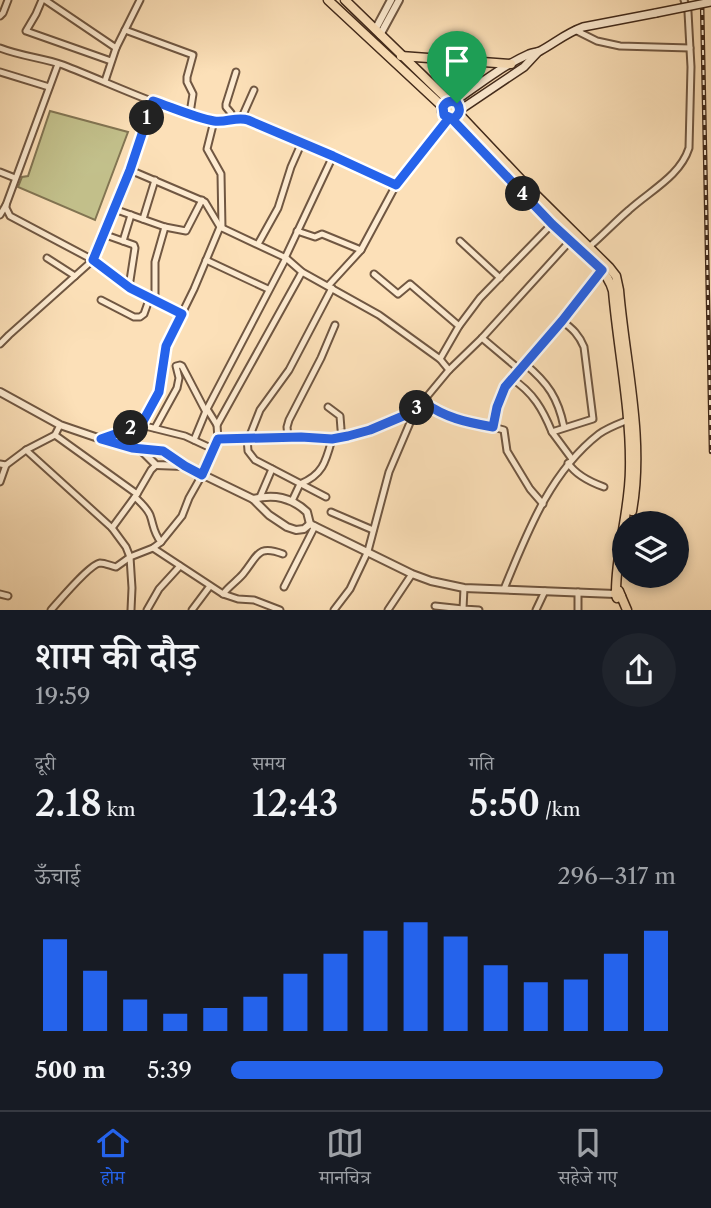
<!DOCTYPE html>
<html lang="hi">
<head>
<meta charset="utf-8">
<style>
  body { margin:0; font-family:"Libre Caslon Text","Noto Serif Devanagari",serif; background:#20242c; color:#f1f3f6; height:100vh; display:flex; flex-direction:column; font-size:26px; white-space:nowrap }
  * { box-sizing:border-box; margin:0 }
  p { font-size:23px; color:#9ea1a6 }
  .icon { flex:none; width:38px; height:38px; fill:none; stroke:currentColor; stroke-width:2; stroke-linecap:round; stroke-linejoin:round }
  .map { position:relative; height:610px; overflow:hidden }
  .sheet { display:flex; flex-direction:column; background:#171b24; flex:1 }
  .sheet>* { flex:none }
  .tools { position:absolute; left:612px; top:511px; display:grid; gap:14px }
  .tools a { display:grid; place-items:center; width:77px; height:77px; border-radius:50%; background:#171b24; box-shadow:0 4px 10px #0003; font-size:35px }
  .pin { position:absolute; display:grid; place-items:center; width:60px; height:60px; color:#fff; margin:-72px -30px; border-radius:50% 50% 50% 0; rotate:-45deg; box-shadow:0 0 7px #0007 }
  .pin .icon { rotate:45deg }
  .km { position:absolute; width:35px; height:35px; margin:-18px; border-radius:50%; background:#222; color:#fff; font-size:19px; line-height:35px; text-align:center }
  .round { display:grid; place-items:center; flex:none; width:74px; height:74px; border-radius:37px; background:#20242c }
  .summary { display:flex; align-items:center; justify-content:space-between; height:119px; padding:0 35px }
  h1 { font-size:38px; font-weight:600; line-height:52px }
  .stats { display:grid; grid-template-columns:repeat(3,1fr); gap:10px; height:119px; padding:7px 35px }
  .stats div { display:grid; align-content:center }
  .stats b { font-size:35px; font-weight:600 }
  .stats small { font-size:19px; font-weight:400 }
  .stats p { font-size:19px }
  .chart { height:196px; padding:14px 35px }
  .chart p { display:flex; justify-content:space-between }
  .chart svg { width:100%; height:126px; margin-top:7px; stroke:#2563eb; stroke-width:6 }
  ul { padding:0 35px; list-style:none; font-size:23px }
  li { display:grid; grid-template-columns:112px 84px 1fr; align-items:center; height:52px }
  li i { height:18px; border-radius:9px; background:#2563eb }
  .menu { display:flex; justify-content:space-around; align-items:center; height:98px; border-top:2px solid #363941; background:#171b24; font-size:19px; color:#9ea1a6 }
  .menu a { display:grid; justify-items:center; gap:4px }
  .menu .selected { color:#2563eb }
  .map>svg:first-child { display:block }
  .green { fill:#c3c18c; stroke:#827553; stroke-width:2 }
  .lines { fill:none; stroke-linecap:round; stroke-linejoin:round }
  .minor-casing { stroke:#705742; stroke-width:9 }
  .tertiary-casing { stroke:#705742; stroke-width:10 }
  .secondary-casing { stroke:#41291a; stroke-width:10 }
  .primary-casing { stroke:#41291a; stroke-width:11 }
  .minor { stroke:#fdebd1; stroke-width:5 }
  .tertiary { stroke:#fdebd1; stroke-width:6 }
  .secondary { stroke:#fdebd1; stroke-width:7 }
  .primary { stroke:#fce0b8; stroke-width:8 }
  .rail-casing { stroke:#41291a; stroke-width:4.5 }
  .rail { stroke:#fdebd1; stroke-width:2; stroke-dasharray:5; stroke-linecap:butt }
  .secondary-bridge-casing { stroke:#41291a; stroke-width:10; stroke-linecap:butt }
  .secondary-bridge { stroke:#fdebd1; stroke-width:7 }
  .route-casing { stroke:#fff; stroke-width:14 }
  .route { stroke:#2563eb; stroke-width:9 }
</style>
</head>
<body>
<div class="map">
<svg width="711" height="610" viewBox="0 0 711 610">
  <rect width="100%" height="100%" fill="#fce0b8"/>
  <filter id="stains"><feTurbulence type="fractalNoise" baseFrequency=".00286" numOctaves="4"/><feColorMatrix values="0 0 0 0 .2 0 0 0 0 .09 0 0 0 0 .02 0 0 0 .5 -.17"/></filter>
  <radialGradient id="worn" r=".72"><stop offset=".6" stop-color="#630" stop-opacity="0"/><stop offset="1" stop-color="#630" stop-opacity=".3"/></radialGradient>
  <polygon class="green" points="50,111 128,132 95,220 18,187 22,177 28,176"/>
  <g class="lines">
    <g class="minor-casing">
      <g id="minor">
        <polyline points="42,0 36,14 26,31 111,61"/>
        <polyline points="45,0 116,48"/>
        <polyline points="0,16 3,13 8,0"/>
        <polyline points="125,30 193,55 187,77 187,82 193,94 190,113"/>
        <polyline points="575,30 597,41 620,46 690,48"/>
        <path d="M0,48C20,56 43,58 63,65C112,84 160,108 211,120C224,123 237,116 248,120L333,156L396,185L448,118"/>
        <polyline points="58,64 6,205 6,208 10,216 93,260 130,170"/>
        <polyline points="0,72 49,87"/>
        <polyline points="105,81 116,48 140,0"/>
        <polyline points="153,101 130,170 205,202 220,227 286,258 302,272 379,315 440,359 449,370"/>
        <polyline points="242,117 254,90"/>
        <polyline points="214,121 207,149 221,174 222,228"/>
        <polyline points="230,121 231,113 226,107 226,104 236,72"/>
        <polyline points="0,172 15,178"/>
        <polyline points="114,209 165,227 186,231 202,200"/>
        <polyline points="0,215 6,205"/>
        <polyline points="143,219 155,180"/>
        <polyline points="297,231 315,237 322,234 361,250"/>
        <polyline points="103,234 134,245 135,248 129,287"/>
        <polyline points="123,241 131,215"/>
        <polyline points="460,241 500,278"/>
        <polyline points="258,244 278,208 291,167 302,142"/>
        <path d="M589,247C603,235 615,222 629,210C651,190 680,176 689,148L691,67L688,12L684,0"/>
        <polyline points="47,258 75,276"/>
        <polyline points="285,258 333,156"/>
        <polyline points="206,260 268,289"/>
        <polyline points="374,274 398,294 410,284 459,326"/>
        <polyline points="328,286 361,250 396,185"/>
        <polyline points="101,300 134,317 140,317 144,314 150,297"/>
        <polyline points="155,300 155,262 165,227"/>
        <path d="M562,321C573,329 579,335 584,347L593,419L552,432L572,459"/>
        <polyline points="482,338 520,370 583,296 602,270"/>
        <polyline points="0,344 9,335 93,260 129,287 182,314"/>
        <polyline points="440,359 459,326 480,298 552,224"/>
        <path d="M525,364C548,383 558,398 564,427"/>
        <path d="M512,379C533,392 543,410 552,432"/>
        <path d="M423,402C446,418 465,422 493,427C498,400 502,391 520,370"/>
        <polyline points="328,407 340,416 341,429 343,437"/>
        <polyline points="141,425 185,436 215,450"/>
        <polyline points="217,425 207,409 286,258"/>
        <polyline points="493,427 504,430 507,451 530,489 543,504"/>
        <polyline points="155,428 177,388 179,378 176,366 180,365 182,366 206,412"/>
        <polyline points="55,435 137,494 112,528"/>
        <polyline points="288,437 287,427 289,420 321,358 335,325"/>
        <polyline points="247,438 248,451 255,460 326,497"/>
        <polyline points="249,438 260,410 289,370 332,288"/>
        <polyline points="102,439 141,425 158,392 166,346 194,289 220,227"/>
        <polyline points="218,439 217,425 302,272"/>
        <polyline points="194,440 206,411"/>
        <polyline points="26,450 55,435 60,425"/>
        <path d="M568,463C576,475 590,482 604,487"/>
        <polyline points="0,464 6,465 26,450 112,528 126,547 130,557 132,588 131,610"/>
        <polyline points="0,482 6,465"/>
        <polyline points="137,494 151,470 156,465"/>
        <path d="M135,497C141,503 147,508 150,515C154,526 153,532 161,542"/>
        <polyline points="260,497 272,469"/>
        <path d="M292,501L300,484C323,475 326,461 332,439"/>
        <polyline points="331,512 373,530"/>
        <polyline points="153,548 161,542 182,516 189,498 202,475 218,439 301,437 332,439 371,430 415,411"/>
        <polyline points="284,587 315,526"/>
        <polyline points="464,588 463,609 479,610"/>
        <path d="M504,589C527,533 550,472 599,434C607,428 618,424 628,420"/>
        <polyline points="0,594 8,596"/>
        <path d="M223,594C229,586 237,581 243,574C258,556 257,544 283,554"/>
        <polyline points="435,606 463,609"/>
        <path d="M51,610C59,601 90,564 100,563C105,563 111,566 116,567L130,557L153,548L223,594L238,599L254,600L280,610"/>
        <polyline points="147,610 159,589 180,566"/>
        <polyline points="192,610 210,586"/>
        <polyline points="334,610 350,589 368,551 389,472 415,411 449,370 482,338 571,240"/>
        <polyline points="388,610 412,574"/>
        <polyline points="536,610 545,591"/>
        <polyline points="578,610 578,592"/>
      </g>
    </g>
    <g class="tertiary-casing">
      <g id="tertiary">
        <polyline points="375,30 391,0"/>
        <polyline points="380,35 399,0"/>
        <polyline points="0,392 60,425 101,439 132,448 163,451 185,466 253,499 269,515 287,527 296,530 304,529 310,524 412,574 431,581 464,588 615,594"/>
        <polyline points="139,448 156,465 183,466"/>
        <path d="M253,499C274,494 291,497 307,512L310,524"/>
      </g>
    </g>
    <g class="secondary-casing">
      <g id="secondary">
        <path d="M454,102C478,85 502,66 529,54C534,52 535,53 540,51C555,43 566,33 583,27L656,13"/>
        <polyline points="460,110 524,67 538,52"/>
      </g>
    </g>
    <g class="primary-casing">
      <g id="primary">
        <polyline points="328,0 443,107"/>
        <polyline points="345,0 449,101"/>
        <polyline points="401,56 511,64"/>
        <circle cx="451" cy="110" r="9"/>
        <path d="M459,114L528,187L609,267L616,276L619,290C625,363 645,438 632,511"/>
        <path d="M451,118C485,153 517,190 552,224C571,243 606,264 613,291C618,349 631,410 630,468C630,510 616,550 616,592"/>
        <polygon points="619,591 621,596 617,598 615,593"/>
        <polyline points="621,596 627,610"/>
      </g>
    </g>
    <use href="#minor" class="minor"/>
    <use href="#tertiary" class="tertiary"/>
    <use href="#secondary" class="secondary"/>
    <use href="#primary" class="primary"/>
    <g class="rail-casing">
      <polyline id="rail" points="702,0 711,452"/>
    </g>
    <use href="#rail" class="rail"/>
    <g class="secondary-bridge-casing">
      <polyline id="secondary-bridge" points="656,13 711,2"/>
    </g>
    <use href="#secondary-bridge" class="secondary-bridge"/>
  </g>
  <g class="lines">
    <g class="route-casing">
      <path id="route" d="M457,103C461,109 460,114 454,118H449L396,185L333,156L248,120C237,116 226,123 214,121C196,118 171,107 153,101L130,170L93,260L130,288L182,314L166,346L159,392L141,425L101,439L132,448L163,451L185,466L202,475L218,439L301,437L332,439L348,436L370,430L415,411L423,402C446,418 465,422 493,427L497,407L505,387L562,321L602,270L552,224L451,118L444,115L443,107C446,101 451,100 457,103"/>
    </g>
    <use href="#route" class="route"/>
  </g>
  <rect width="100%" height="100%" filter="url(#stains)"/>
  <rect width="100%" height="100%" fill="url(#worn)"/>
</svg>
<div class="tools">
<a><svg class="icon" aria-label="layers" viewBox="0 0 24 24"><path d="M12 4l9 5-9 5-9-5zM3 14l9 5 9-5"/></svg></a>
</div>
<div class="pin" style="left:457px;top:103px;background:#1e9e55"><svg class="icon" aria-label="arrive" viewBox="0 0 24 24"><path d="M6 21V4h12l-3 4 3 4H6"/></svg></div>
<b class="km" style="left:147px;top:118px">1</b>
<b class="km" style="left:131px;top:428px">2</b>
<b class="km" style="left:417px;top:408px">3</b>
<b class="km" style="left:523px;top:194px">4</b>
</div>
<section class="sheet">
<div class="summary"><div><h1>शाम की दौड़</h1><p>19:59</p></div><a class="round"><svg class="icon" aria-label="share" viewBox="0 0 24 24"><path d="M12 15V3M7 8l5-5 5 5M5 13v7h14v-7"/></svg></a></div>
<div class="stats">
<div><p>दूरी</p><b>2.18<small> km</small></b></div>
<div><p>समय</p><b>12:43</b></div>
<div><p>गति</p><b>5:50<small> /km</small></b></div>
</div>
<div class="chart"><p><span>ऊँचाई</span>296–317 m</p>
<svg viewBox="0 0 160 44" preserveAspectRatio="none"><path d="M5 44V12M15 44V23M25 44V33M35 44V38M45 44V36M55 44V32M65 44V24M75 44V17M85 44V9M95 44V6M105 44V11M115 44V21M125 44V27M135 44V26M145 44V17M155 44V9"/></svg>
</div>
<ul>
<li><b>500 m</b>5:39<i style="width:97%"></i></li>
</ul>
</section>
<nav class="menu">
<a class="selected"><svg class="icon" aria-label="home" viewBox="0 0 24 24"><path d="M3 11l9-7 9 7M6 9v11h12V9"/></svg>होम</a>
<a><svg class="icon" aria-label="map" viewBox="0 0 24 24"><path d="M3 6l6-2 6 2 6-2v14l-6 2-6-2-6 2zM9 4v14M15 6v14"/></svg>मानचित्र</a>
<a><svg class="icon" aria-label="saved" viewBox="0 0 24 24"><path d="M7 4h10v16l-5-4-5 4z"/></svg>सहेजे गए</a>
</nav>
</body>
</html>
